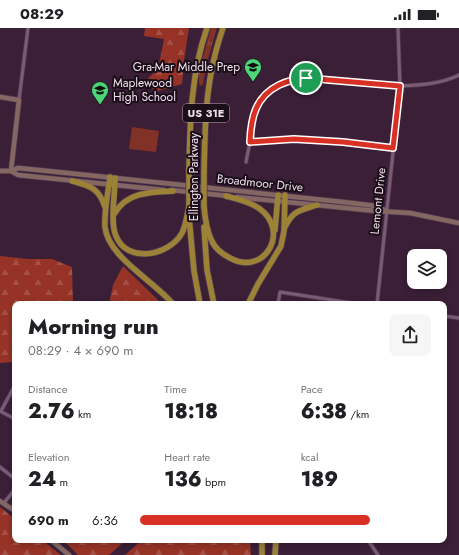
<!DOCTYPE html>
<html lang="en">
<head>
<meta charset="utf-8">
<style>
  body { margin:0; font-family:Jost,sans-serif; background:#f6f6f6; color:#202124; height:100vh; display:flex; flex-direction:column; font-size:15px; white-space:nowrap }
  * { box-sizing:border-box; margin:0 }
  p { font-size:13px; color:#757577 }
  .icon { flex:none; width:22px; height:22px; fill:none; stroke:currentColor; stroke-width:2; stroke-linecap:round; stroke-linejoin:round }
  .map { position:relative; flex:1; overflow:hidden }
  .panel { position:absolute; left:12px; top:273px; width:435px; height:242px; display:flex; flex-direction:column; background:#fff; border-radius:8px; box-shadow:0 2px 6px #0003 }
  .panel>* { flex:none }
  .fabs { position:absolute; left:407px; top:221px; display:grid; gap:8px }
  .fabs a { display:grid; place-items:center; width:40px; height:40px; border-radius:8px; background:#fff; box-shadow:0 2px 6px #0003; font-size:20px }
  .pin { position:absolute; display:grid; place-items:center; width:34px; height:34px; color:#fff; margin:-17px; border:2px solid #fff; border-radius:50%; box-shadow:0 1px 4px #0007 }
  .round { display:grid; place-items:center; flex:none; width:42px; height:42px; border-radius:8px; background:#f6f6f6 }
  .head { display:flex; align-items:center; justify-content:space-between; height:68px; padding:0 16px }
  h1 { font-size:22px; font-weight:800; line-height:30px }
  .figures { display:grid; grid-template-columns:repeat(3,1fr); gap:6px; height:68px; padding:4px 16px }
  .figures div { display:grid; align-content:center }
  .figures b { font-size:20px; font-weight:800 }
  .figures small { font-size:11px; font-weight:400 }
  .figures p { font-size:11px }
  ul { padding:0 16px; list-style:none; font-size:13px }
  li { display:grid; grid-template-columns:64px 48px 1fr; align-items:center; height:30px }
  li i { height:10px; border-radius:5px; background:#d93025 }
  .status { display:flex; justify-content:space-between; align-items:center; height:28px; padding:0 20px; background:#fff; direction:ltr }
  .status svg { height:11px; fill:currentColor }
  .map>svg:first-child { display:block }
  .grass { fill:url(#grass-tufts) }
  .forest { fill:url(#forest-firs) }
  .garden { fill:#823126 }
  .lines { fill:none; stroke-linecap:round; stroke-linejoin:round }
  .street-casing { stroke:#523b50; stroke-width:4.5 }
  .secondary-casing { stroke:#523b50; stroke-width:6 }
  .highway-casing { stroke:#523b50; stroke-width:7 }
  .street { stroke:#7a5b76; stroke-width:3 }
  .secondary { stroke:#846763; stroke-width:4.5 }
  .highway { stroke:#9b8237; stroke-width:5.5 }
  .highway-bridge-casing { stroke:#523b50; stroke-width:7; stroke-linecap:butt }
  .highway-bridge { stroke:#9b8237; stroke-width:5.5 }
  .route-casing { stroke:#fff; stroke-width:8 }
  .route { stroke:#d93025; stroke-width:5 }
  .labels { text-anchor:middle; stroke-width:4; stroke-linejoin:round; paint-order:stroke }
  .shield { fill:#1a0e18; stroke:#b0a0ad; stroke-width:1 }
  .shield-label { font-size:11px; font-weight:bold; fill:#f0deed }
  .poi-label { font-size:12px; fill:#f0deed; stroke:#1a0e18; text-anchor:end }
  .street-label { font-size:12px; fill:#f0deed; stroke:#1a0e18 }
</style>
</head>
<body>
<div class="status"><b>08:29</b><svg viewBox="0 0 49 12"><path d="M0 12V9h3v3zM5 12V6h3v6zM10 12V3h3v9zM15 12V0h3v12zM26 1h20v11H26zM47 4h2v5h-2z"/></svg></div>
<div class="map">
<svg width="459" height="527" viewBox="0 0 459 527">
  <defs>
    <pattern id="grass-tufts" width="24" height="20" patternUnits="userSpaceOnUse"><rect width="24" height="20" fill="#823126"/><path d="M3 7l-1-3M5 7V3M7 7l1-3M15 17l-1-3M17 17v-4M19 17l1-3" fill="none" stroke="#944e46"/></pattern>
    <pattern id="forest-firs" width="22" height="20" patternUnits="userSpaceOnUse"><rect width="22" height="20" fill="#963326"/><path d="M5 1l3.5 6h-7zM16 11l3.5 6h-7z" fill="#a55046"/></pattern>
  </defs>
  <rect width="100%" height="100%" fill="#3a1f37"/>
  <polygon class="grass" points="211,0 217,0 206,38 203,56 201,58 199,56 199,43"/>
  <g class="forest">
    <polygon points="145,0 189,0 184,32 182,56 154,64 147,51 158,41 164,11 144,8"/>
    <polygon points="0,228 28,231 52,231 72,239 73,276 15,276 15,334 0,335"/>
    <polygon points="123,238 162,276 109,276 113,257"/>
    <polygon points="0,479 15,491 15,512 42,512 61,527 0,527"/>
    <polygon points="63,512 126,512 109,527 78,527"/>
    <polygon points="142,512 250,512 251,527 125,527"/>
  </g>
  <polygon class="garden" points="132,99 159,103 156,124 129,121"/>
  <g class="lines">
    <g class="street-casing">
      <g id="street">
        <polyline points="19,72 28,0"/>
        <polyline points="250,114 294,111 343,114 393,120"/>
        <path d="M246,134L250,114L251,96L254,85L259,74L267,65L279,57L306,49L400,58C420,57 441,56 459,47"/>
        <polyline points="278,276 280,264 358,276"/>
        <polyline points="377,276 400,58 398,0"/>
        <polyline points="444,288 459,290"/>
        <polyline points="0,383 15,391"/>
        <polyline points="1,383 15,357"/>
        <polyline points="0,439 15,451"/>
        <polyline points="4,475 15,461"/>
        <polyline points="368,512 378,527"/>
      </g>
    </g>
    <g class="secondary-casing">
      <g id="secondary">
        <polyline points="0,69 19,72 11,143"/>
        <polyline points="0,143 11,143 18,140 48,143 343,174 376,178 385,182"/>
        <polyline points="11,143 18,147 164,162"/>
        <polyline points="171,162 229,168"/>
        <polyline points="237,169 376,183 410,185 459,195"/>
        <polyline points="0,473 15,483"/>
        <polyline points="51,512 69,527"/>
      </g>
    </g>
    <g class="highway-casing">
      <g id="highway">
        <path d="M189,142C190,94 191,45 207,0"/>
        <path d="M204,144C205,105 205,65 215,27C217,18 220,9 223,0"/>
        <path d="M110,149C108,166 104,182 105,199C108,229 154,253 173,276"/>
        <path d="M115,150C115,166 110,195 116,208C127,236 169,228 182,205C186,197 187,187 189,179"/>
        <path d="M72,153C90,158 99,160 105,179"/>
        <path d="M204,178C205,189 206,201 211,211C214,219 222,226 230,230C265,249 290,203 260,181C251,174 237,171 226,168"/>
        <path d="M115,185C127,164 151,164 173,163"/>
        <polyline points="189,189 194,243 200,276"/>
        <polyline points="204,199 207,242 214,276"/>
        <path d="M285,199C293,182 301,182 317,177"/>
        <polyline points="275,202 278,167"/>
        <polyline points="248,276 258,256 281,218 284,203 285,167"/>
        <polyline points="262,512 262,527"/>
        <polyline points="275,527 276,512"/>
      </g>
    </g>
    <use href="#street" class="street"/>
    <use href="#secondary" class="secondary"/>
    <use href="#highway" class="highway"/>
    <g class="highway-bridge-casing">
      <g id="highway-bridge">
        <polyline points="204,144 204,178"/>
        <polyline points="189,179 189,142"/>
      </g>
    </g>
    <use href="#highway-bridge" class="highway-bridge"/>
  </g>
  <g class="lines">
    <g class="route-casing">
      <path id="route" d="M306,50L400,58L393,120L343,114L294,111L250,114C251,90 255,69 279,57C287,53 297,51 306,50Z"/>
    </g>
    <use href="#route" class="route"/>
  </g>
  <defs>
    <g id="school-pin" transform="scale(0.9)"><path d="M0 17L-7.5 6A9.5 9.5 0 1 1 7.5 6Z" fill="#4bd677" stroke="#1a0e18"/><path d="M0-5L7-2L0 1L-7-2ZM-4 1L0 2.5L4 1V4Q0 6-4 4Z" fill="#111"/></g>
  </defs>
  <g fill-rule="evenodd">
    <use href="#school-pin" x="253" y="39"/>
    <use href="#school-pin" x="100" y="62"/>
  </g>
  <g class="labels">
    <rect class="shield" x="183" y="76" width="46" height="18" rx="3"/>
    <g class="shield-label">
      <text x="206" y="89">US 31E</text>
    </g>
    <g class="poi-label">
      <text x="240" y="43">Gra-Mar Middle Prep</text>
      <text x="113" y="59" text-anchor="start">Maplewood<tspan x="113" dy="14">High School</tspan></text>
    </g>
    <g class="street-label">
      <text transform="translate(194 149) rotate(-90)" y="4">Ellington Parkway</text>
      <text transform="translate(260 155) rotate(6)" y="4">Broadmoor Drive</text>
      <text transform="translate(378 173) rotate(-84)" y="4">Lemont Drive</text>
    </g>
  </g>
</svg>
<div class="fabs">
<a><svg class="icon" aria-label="layers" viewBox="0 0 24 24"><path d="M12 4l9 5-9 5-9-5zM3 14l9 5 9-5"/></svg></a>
</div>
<div class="pin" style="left:306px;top:50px;background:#1e9e55"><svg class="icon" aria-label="arrive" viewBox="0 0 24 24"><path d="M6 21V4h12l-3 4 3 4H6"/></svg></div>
<section class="panel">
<div class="head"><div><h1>Morning run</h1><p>08:29 · 4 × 690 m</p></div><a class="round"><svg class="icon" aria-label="share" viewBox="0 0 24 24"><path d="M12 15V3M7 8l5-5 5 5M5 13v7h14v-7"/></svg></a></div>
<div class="figures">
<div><p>Distance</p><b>2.76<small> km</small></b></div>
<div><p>Time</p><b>18:18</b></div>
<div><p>Pace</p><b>6:38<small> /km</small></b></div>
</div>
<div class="figures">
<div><p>Elevation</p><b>24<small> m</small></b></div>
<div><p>Heart rate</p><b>136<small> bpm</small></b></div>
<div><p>kcal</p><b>189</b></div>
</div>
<ul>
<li><b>690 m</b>6:36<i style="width:79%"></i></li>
</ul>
</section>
</div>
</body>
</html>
